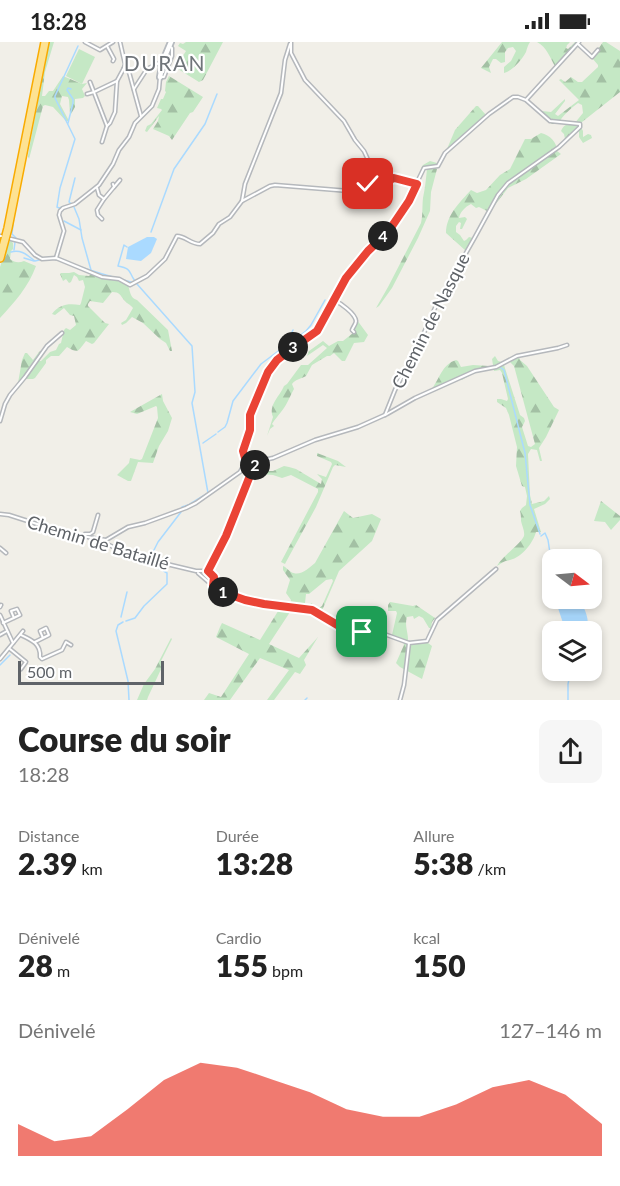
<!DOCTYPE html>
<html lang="fr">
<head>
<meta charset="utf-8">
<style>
  body { margin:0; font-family:Lato,sans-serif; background:#f6f6f6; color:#222; height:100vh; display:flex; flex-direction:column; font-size:22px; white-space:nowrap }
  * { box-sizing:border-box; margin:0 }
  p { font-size:20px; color:#767676 }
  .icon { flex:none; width:33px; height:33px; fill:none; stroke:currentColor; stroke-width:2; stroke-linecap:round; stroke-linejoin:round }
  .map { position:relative; height:658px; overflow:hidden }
  .sheet { display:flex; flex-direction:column; background:#fff; flex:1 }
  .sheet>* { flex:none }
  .needle { width:39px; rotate:106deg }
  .controls { position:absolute; left:542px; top:507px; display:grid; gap:12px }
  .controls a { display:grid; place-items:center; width:60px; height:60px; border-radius:12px; background:#fff; box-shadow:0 3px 9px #0003; font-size:30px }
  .scale { position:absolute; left:18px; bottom:15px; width:146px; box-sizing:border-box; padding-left:6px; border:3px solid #5f6368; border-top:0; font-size:16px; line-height:21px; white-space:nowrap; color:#5f6368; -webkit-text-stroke:4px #fff; paint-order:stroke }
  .pin { position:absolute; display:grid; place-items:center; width:51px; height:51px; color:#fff; margin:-26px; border-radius:12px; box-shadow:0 3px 9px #0006 }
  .km { position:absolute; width:30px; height:30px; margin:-15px; border-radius:50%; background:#222; color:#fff; font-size:16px; line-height:30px; text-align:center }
  .round { display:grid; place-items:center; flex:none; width:63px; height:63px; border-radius:12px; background:#f6f6f6 }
  .overview { display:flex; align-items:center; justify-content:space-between; height:102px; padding:0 18px }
  h1 { font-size:33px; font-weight:800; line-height:45px }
  .stats { display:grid; grid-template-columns:repeat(3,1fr); gap:9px; height:102px; padding:6px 18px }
  .stats div { display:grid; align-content:center }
  .stats b { font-size:30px; font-weight:800 }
  .stats small { font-size:16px; font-weight:400 }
  .stats p { font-size:16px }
  .chart { height:168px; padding:12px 18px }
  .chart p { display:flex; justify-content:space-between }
  .chart svg { width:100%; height:108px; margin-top:6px; fill:#ea4335; opacity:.7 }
  .status { display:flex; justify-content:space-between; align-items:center; height:42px; padding:0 30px; background:#fff; direction:ltr }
  .status svg { height:16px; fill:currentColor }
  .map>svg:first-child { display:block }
  .grass { fill:#c5e8c5 }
  .forest { fill:url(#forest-firs) }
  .water { fill:#aadaff }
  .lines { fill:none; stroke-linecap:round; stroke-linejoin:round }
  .stream { stroke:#aadaff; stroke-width:1.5 }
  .street-casing { stroke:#b5b8bc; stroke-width:5 }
  .secondary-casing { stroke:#b6babf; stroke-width:8 }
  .highway-casing { stroke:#f9ab00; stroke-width:10 }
  .street { stroke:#fff; stroke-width:2 }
  .secondary { stroke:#fff; stroke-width:4.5 }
  .highway { stroke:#fde293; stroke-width:7 }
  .route-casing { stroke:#fff; stroke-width:12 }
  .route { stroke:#ea4335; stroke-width:8 }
  .labels { text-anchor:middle; stroke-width:4.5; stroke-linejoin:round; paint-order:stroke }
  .street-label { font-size:18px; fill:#5f6368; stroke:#fff }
  .quarter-label { font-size:21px; letter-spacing:1.5px; fill:#70757a; stroke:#fff }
</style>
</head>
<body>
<div class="status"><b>18:28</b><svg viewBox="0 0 49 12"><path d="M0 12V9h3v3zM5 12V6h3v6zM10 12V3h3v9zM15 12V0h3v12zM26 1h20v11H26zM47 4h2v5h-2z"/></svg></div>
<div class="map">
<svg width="620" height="658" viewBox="0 0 620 658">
  <defs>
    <pattern id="forest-firs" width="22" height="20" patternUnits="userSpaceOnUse" patternTransform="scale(1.5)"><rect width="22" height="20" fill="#c5e8c5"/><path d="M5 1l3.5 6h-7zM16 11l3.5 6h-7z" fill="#a3c0a4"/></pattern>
  </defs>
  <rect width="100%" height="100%" fill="#f1efe8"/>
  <polygon class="grass" points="79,7 95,15 82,42 66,34"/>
  <g class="forest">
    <polygon points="49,0 54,0 45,30 42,54 45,54 49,49 53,49 63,34 82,42 87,41 82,47 85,54 83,56 75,57 75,65 71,72 70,72 69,58 68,55 62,54 60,62 68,77 68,79 66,79 53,65 45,63 43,64 29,117 28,113"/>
    <polygon points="186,0 223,0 203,38 199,40 178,27 177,23 186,9 178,4 180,1 183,2"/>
    <path d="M502,0H530C528,3 527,6 526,10C522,18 512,29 504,31V25L511,19L516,9L513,5L508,6L505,10V20L501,21L496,17H493L489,25L491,31L481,26Z"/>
    <path d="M537,0H570L567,3L566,6L568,7L575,0H578L555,24C550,16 547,5 537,0Z"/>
    <path d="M603,0H606L620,9V50L582,80L580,83L583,89V95L588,92L591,93L592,96L583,101L579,95V90L578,89L573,93L565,97L564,92L561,89C564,82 567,82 574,82L583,71L582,63L578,61C570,67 563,73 558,82H552L541,71L542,69L551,70L565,57V59L555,72L558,74L579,58L559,38L561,37L565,40L571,35L578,40H582L598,25V23L592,16Z"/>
    <polygon points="169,34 203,55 193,70 190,71 172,98 169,94 153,87 158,79 159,74 147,90 145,89 147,84 151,82 162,68 161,67 157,66 161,57 163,57 166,50 165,49 166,40"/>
    <polygon points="476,64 478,64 486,73 447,107 455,88"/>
    <path d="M541,91C550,93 557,100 557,109L561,112L526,137L508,146L491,168L487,169L479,165L476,166L471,162C465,165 460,170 459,176L465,175L467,177L462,187H460L461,181L459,180L456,184V190L460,193L464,199L466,198L469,195L473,196L466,209L446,191C446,173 460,160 471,148L477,151L486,148L500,133L510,127L525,97H531Z"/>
    <path d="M430,119L437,121L435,126L437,127L431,150L430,169L418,196L392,246L379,264L376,266L388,245L421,181C423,172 422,165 423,156C425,146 426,137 427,127V124L421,126L423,123Z"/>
    <path d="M11,199L13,201V207L11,209L10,217C15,221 19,221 24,219L36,224C29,244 14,261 0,276V225L8,200Z"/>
    <path d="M74,230L79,233L89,234L91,232C103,236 116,237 128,243C130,249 130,256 137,258L168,288L172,309H170L166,301L160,297L143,281L132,275L126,281L122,283L121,281L126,278L133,266C130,262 127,262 124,258C120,253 120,250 112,250L103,261L90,259L88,262V264L105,281L109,282L94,301L92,302L86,299C78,309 79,312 67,305L59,314H51L46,318V321L35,336L33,337H26L18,347L20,343L18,341L22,318L25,311H27L33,318L39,310L42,308L37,315L38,319H41L50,310L56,308L59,302L61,301L64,288L66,286L70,288L76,283L74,274L70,273L64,266L55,273L52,272C59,262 69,261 80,263L81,261L85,245L83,238L79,239L77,235L74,233L71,240L69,241L66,237L63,239L60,232L61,231H69Z"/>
    <path d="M357,278L368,293L364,300L354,301L345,319H342L334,311L330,314H327L312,323L306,334C301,337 296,337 292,342L294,347C290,354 287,363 281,370C278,374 275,377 272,382L274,384L270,387L267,394L273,375C268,363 280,354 284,344L287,342L301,323H308L327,306L323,303L307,314L309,309L323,299L329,304L338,299H343L353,291V287Z"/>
    <path d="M495,314L498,319L502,320L504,323L520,373L524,376L525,379L522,385L528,404L531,405L535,402L514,324L509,319L519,315L520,318L527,324L554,365L559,368L546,395L539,406L542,419H540L537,408L531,407L528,412L530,453L532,462L544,459L549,454L550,457L545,462L534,467L541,490H536C533,501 522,515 510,518C502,520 505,519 497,524C502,514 521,502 524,494C525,489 522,484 521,479C521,476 521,472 520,469L522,466L526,463L527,454L525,445L522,444L516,424L517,405L509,373L506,366L497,360V357H501L507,359L508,357L502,331L500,328L494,329L492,317Z"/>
    <path d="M456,318L458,319L461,325L473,323L489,324L488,328L472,332L462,338L455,337L431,348C439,338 442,322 456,318Z"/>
    <polygon points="162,352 163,359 172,376 168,389 159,404 153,421 138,420 131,439 128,439 117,433 129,421 130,416 140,418 142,417 158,376 157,365 156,364 137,372 130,370"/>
    <polygon points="317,411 338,419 346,425 335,423 333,425 316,465 286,520 285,522 281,520 318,450 318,447 291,433 282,436 273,433 259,432 251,443 248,444 258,420 262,420 263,423 260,423 258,428 260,429 273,429 284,424 289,425 296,427 321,442 322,437 317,432 326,435 332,422 331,420 317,414"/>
    <polygon points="601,459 620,474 620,478 611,488 605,480 594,479"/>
    <path d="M344,469L353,476L372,472L381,477L372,499L339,529L321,571L316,568L322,564L333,539L332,537L326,538L309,552H306L305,561L308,563L312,561L313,567L284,563L285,562H290L291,558L286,551L290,538L283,528V524C286,525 288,528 291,530C300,535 309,526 315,521Z"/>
    <path d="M390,560L413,564L416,563L435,576L432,580L431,586H429L423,576L419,574L414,577L413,574L407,575C404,584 409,591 408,602L428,601L432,604L422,637L400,625L396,621L404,603L403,597L392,593L397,571L396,569H388V563Z"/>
    <polygon points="280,566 292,567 269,602 299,616 318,595 304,618 306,623 300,632 295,630 274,658 267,658 289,628 260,616 230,658 204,658 209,651 221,655 249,612 216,595 220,585 222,581 260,598"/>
    <polygon points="171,596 172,597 161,619 163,623 148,655 147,658 137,658 144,642 155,627"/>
  </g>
  <g class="water">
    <polygon points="147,195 154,195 157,197 151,211 141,219 126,217 128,205"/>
    <path d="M555,557H579C585,567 590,577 587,589H562L563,581Z"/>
  </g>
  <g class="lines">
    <g class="stream">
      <polyline points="68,81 73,61 73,57 67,48 68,46 71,47"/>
      <polyline points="75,136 69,160 72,162 59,166 57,165 60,146 75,97 55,56 55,54 78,4"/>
      <polyline points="74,165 79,177 82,196 91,228"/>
      <polyline points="14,173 12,192 16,196"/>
      <polyline points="64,179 81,188"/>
      <polyline points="151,190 174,127 205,82 217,52"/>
      <path d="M127,205L124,203L118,224C133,227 128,230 135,239"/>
      <polyline points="14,208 15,200"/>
      <path d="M11,210C21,207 27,213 35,219L39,218"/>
      <polyline points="24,216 34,219"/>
      <path d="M72,222C92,229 111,235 131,240"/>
      <polyline points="137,242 192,304 195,350 192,361 208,451 190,462"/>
      <polyline points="287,303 306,289 311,283 325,258"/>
      <polyline points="500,325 504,328 525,411 530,463 540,492"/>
      <polyline points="218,390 225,385 227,381 233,359 261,322 285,304 293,288"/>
      <polyline points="203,401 216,392"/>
      <polyline points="182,465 188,463"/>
      <polyline points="541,494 545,491 548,498 552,524"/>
      <polyline points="150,516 158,500 181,470"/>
      <polyline points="121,575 127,550"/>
      <polyline points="126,579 135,576 144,564 167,542 167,531 149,520"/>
      <polyline points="123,580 118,583 116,589 128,639 129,658"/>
      <polyline points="0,623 10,613"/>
      <polyline points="305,658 307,656"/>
      <polyline points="568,658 568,642 571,628"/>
    </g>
    <g class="street-casing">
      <g id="street">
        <polyline points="85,0 100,8 113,0"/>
        <polyline points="120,0 125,22 124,26"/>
        <polyline points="291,0 291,11 305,38 344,79 355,98 364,109 369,120 382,126 394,136"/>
        <polyline points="578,2 592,15 598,8"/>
        <polyline points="107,4 114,17 113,19"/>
        <polyline points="124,26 129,30 141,74"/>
        <polyline points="90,40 107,84"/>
        <polyline points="134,47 147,27 163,19"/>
        <polyline points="87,52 94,50 117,39 124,26"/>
        <polyline points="526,58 579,0"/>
        <polyline points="102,100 107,84 110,81 115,70 117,39"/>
        <polyline points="114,145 120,138"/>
        <polyline points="97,146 99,153 104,157 97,168 98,173 102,177"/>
        <polyline points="104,157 114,145 113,142"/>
        <polyline points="242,159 245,142 281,51 285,18 290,2"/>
        <polyline points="0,194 1,194"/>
        <path d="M11,197L23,200L35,213L42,217L56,216L102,235L119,237L130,243L147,234L165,217L177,194C185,194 191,202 200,202L213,191L219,182L230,175L242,159L270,144L275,143L349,149H354L364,143L385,140L394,136L417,142"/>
        <polyline points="56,216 64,189 59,173 60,169 63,166 75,162 99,143 113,122 119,108 129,95 135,81 152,64 159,47 160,35 164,35 172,14 172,6 169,4"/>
        <path d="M334,258C340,261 355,271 356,279C356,282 353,285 352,288L354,290"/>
        <polyline points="0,379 5,362 10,353 25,335 47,304 62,291"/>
        <polyline points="245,416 253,415 264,418 273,416 315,398 358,385 387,372 415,356 475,329 496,325 517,314 558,306 567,303"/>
        <polyline points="0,472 9,473 62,490 93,496"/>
        <polyline points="84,494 85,492 90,492 93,490 98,473"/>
        <polyline points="93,496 106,498 128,485 145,481 186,466 196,461 240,430 245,421 244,406 250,388 250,373 268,330 277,318 290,308 317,289 347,236 368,209 388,190 404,167 424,126 438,124 445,111 489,72 513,55 518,55 526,58 550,79 580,82 580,85 559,105 508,141 498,153 475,195 435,266 423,293 395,348 385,373"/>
        <polyline points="98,498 133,514 196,529 208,529 214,535 213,544 230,553 245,558 264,562 312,568 343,585 387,593 409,601"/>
        <polyline points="0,506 6,511"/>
        <polyline points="208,529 227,494 257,416"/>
        <polyline points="198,531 212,543"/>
        <polyline points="0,565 1,563"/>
        <polyline points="0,573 13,601"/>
        <polyline points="3,581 20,573 17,567 11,569 14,576"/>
        <polyline points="0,593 7,589"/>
        <path d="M21,593C32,598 41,602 40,615L42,617L62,608L66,600L71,603"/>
        <polyline points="35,600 49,593 46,586 40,589 43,596"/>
        <polyline points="10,607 26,620 21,627"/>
        <polyline points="0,617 23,589"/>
        <polyline points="400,658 404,643 409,601 427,599 437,578 496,527"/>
      </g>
    </g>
    <g class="secondary-casing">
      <polyline id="secondary" points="160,35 163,19 171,0"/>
    </g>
    <g class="highway-casing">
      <polyline id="highway" points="0,216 8,186 45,0"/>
    </g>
    <use href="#street" class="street"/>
    <use href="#secondary" class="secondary"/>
    <use href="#highway" class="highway"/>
  </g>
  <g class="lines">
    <g class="route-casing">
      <polyline id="route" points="362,590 339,584 312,568 264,562 245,558 231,553 213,544 214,535 208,529 226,494 257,416 245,416 243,409 250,388 250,373 268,330 277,318 290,308 317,289 346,236 368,209 388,190 409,159 417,142 394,136 385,140 368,142"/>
    </g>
    <use href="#route" class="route"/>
  </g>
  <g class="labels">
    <g class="street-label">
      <text transform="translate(431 279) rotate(-63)" y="6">Chemin de Nasque</text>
      <text transform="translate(98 501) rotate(17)" y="6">Chemin de Bataillé</text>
    </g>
    <g class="quarter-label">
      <text x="165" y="29">DURAN</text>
    </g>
  </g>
</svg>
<div class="controls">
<a><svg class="needle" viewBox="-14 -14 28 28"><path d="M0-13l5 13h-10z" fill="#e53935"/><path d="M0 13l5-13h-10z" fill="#767676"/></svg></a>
<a><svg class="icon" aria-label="layers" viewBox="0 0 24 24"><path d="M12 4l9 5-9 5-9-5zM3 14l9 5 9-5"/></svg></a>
</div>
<div class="scale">500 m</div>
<div class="pin" style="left:362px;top:590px;background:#1e9e55"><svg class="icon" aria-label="arrive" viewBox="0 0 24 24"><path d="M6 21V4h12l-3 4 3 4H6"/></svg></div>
<div class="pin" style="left:368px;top:142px;background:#d93025"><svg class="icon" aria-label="check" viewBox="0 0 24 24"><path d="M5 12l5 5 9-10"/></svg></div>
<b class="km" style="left:223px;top:550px">1</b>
<b class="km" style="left:255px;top:423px">2</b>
<b class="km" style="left:293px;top:305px">3</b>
<b class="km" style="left:383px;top:194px">4</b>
</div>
<section class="sheet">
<div class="overview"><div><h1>Course du soir</h1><p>18:28</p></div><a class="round"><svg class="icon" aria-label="share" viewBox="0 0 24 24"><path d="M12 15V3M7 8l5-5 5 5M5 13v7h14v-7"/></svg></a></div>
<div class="stats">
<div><p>Distance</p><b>2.39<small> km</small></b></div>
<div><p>Durée</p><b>13:28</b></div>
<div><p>Allure</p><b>5:38<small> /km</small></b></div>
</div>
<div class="stats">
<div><p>Dénivelé</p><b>28<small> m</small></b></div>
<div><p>Cardio</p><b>155<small> bpm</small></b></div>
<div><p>kcal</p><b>150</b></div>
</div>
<div class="chart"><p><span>Dénivelé</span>127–146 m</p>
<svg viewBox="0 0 160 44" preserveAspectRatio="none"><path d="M0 44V31L10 38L20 36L30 25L40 13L50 6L60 8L70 13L80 18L90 25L100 28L110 28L120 23L130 16L140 13L150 19L160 31V44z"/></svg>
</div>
</section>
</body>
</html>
